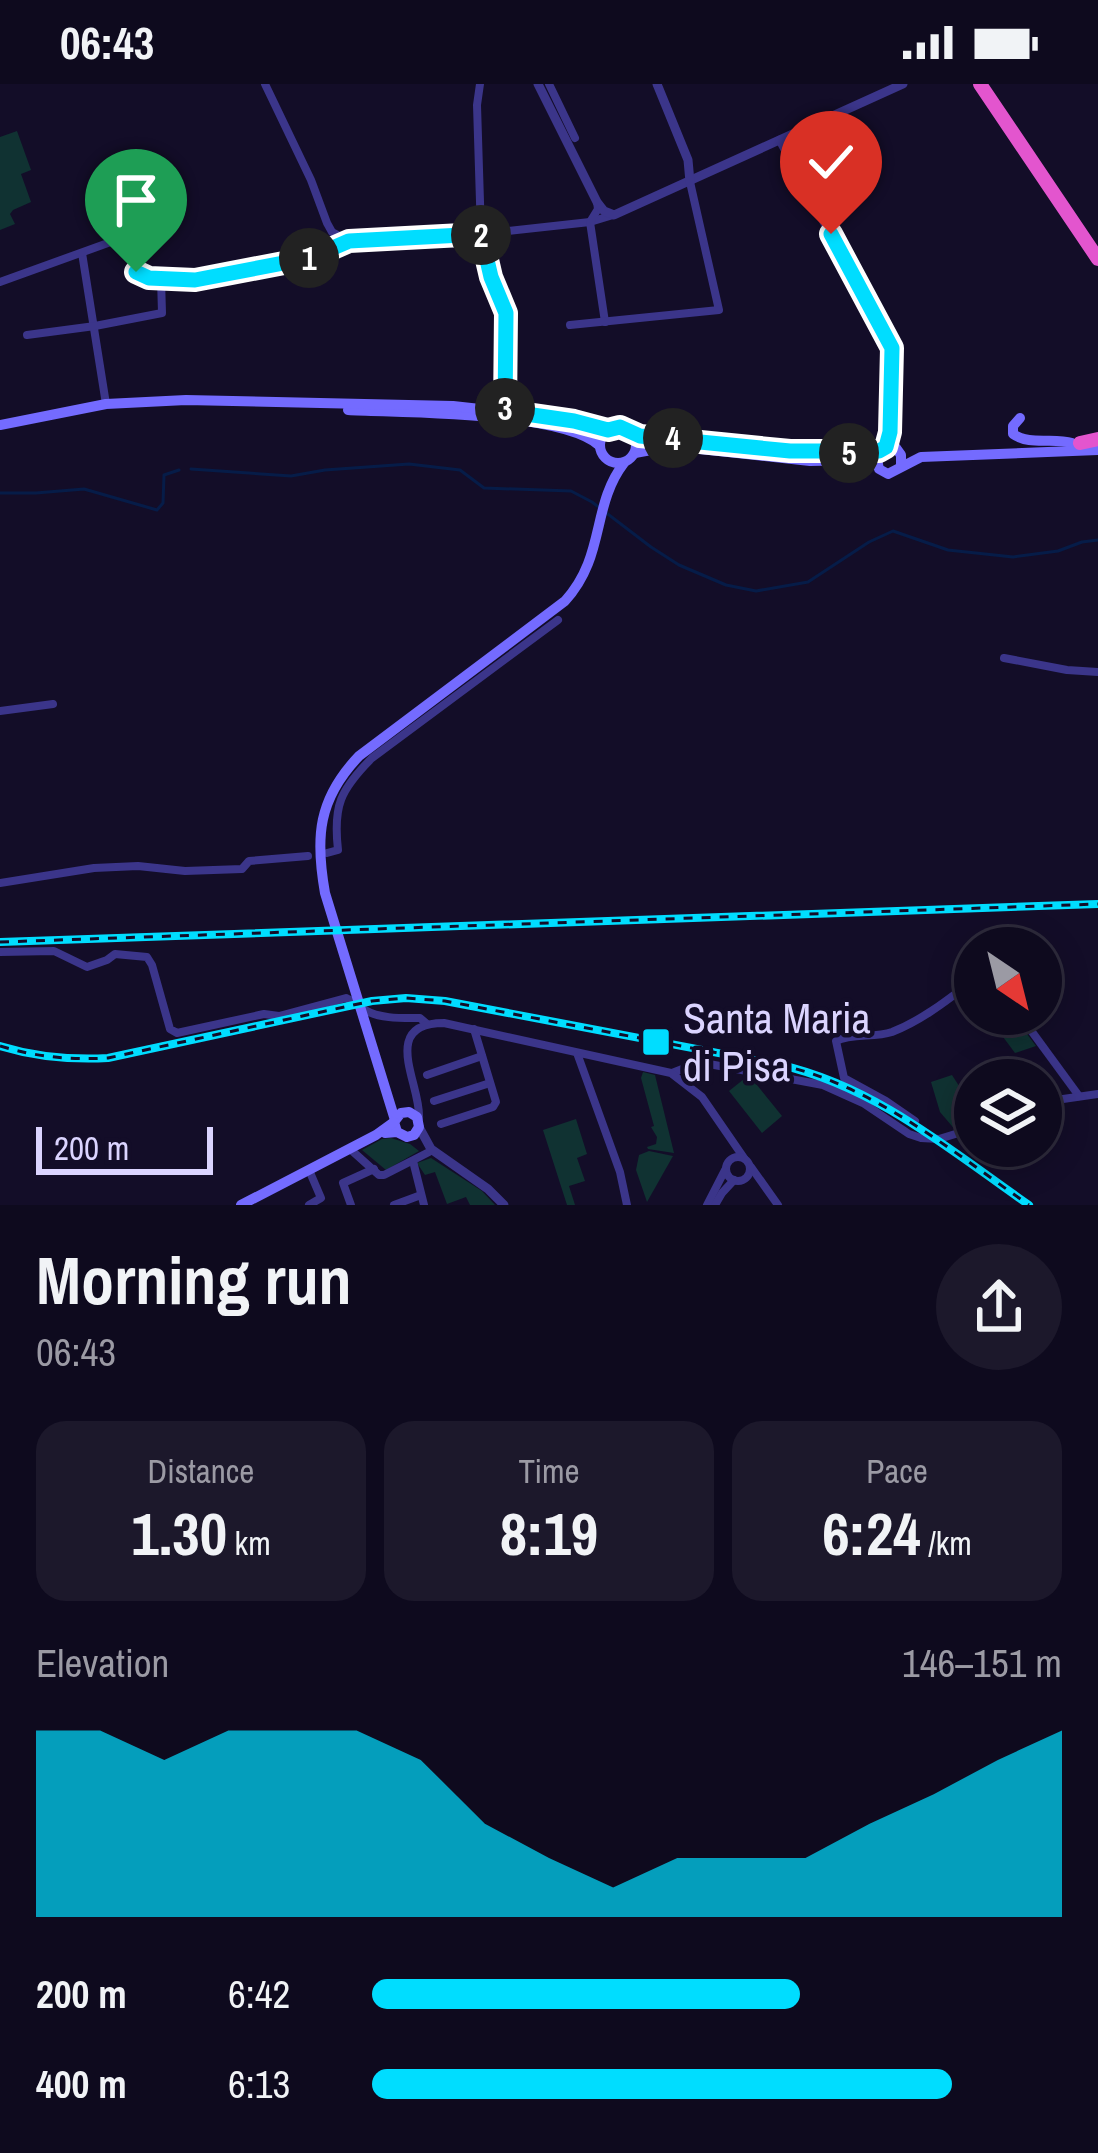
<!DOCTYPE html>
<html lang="en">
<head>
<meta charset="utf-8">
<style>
  body { margin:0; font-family:"Archivo Narrow",sans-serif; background:#1c182b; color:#f1f3f6; height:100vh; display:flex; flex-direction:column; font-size:45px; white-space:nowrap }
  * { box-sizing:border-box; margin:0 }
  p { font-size:39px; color:#9b9aa4 }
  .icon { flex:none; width:66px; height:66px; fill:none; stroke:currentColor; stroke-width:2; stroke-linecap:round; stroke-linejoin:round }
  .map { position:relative; height:1121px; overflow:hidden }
  .drawer { display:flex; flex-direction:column; background:#0e0a1e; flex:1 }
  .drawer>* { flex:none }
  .needle { width:78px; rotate:145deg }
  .fabs { position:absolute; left:954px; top:843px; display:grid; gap:24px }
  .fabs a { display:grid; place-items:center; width:108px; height:108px; border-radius:50%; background:#0e0a1e; box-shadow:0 6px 30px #0003,0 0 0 3px #2e2b3c; font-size:60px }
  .scale { position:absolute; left:36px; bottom:30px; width:177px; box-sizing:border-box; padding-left:12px; border:6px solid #dbd4ff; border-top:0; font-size:33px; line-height:42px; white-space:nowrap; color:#dbd4ff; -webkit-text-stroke:9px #130d28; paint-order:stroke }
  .pin { position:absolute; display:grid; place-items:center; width:102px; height:102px; color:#fff; margin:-123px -51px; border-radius:50% 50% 50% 0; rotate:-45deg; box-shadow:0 0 12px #0007 }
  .pin .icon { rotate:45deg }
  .km { position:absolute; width:60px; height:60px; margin:-30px; border-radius:50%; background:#222; color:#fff; font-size:33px; line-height:60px; text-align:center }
  .round { display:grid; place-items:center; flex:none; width:126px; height:126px; border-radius:63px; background:#1c182b }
  .head { display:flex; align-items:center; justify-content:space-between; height:204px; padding:0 36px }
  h1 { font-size:66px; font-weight:700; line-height:90px }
  .metrics { display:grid; grid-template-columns:repeat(3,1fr); gap:18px; height:204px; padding:12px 36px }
  .metrics div { display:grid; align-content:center; border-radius:30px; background:#1c182b; text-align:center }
  .metrics b { font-size:60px; font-weight:700 }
  .metrics small { font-size:33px; font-weight:400 }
  .metrics p { font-size:33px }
  .chart { height:336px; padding:24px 36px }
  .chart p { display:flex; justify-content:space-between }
  .chart svg { width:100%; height:216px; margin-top:12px; fill:#0df; opacity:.7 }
  ul { padding:0 36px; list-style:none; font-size:39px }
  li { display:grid; grid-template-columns:192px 144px 1fr; align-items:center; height:90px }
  li i { height:30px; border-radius:15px; background:#0df }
  .status { display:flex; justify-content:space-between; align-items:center; height:84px; padding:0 60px; background:#0e0a1e; direction:ltr }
  .status svg { height:33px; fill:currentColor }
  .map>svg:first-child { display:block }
  .green { fill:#103232 }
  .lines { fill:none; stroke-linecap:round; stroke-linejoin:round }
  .stream { stroke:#061c48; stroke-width:3 }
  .minor { stroke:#3b358a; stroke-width:8 }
  .tertiary { stroke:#3b358a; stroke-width:9 }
  .secondary { stroke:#746bff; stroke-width:10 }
  .trunk { stroke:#e355ce; stroke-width:14 }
  .rail-casing { stroke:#0df; stroke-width:8 }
  .rail { stroke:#130d28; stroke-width:3; stroke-dasharray:9; stroke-linecap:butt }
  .route-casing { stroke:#fff; stroke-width:24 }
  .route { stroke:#0df; stroke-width:15 }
  .poi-dot { fill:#0df; stroke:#130d28; stroke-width:4.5 }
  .labels { text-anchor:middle; stroke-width:9; stroke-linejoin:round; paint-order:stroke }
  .poi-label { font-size:42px; fill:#dbd4ff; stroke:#130d28; text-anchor:start }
</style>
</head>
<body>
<div class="status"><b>06:43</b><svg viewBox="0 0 49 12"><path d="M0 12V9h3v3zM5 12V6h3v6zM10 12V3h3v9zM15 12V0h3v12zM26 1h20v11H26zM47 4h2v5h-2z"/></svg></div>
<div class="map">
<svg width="1098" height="1121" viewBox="0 0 1098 1121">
  <rect width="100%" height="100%" fill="#130d28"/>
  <g class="green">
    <polygon points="17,47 31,86 21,90 31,118 13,126 10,130 15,140 0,146 0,53"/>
    <polygon points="986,930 1012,930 1036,962 1015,969"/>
    <polygon points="643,988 655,991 674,1069 648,1065 647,1063 656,1060 657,1053 651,1043 654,1042 641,994"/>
    <polygon points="749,991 782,1032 762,1049 729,1007"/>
    <polygon points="952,991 975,1027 975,1041 957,1048 940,1028 931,998"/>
    <polygon points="576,1035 587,1070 577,1074 585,1097 569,1102 575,1121 567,1121 543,1046"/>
    <polygon points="391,1054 410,1060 419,1067 386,1086 362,1066 382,1055"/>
    <polygon points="649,1067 673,1072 647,1118 636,1086 639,1071"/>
    <polygon points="431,1074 482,1107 495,1121 470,1121 466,1113 447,1120 435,1088 425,1091 417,1079"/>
  </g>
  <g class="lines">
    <g class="stream">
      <polyline points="191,385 291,392 325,386 409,380 460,386 484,404 571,407 592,418 651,463 679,481 726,501 756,507 808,498 869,458 893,447 948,466 1013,473 1058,467 1082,458 1098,456"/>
      <polyline points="0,409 36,409 84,405 157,426 163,419 164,391 179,386"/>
    </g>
    <g class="minor">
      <polyline points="265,0 311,96 327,139 332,148 349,157 481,150 590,138 613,131"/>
      <polyline points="480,0 477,21 481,150 491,193 507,229 505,327"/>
      <polyline points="549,0 575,54"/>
      <polyline points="597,118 598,125 590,138 605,238"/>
      <polyline points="82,169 106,320"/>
      <path d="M0,198L119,155L126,156L140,191C187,205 306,184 347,158"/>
      <polyline points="570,241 719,226 690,98"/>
      <polyline points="27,251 95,242 162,229 161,195"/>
      <polyline points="1004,574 1067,586 1098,588"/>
      <polyline points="0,627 53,620"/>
      <path d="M327,769L338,766C333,722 340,706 372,674L558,536"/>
      <polyline points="0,799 94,784 138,782 185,787 242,785 249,777 308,772"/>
      <path d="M0,868L54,867L87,883L107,876L115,870L147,873L152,881L170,945L177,949L264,930L279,932L346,914C353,917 358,922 365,926C380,935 402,934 420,934L427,940"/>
      <polyline points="1019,930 1079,1012"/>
      <polyline points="577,969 620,1088 627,1121"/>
      <polyline points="672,989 695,980 709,980 823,1001 863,1019 909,1050 921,1054 939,1055 975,1044"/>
      <polyline points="427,991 482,972"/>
      <polyline points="434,1017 490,999"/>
      <polyline points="1041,1022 1063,1015 1098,1010"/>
      <path d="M419,1035C422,1002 378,939 444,939L671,989L702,1013L744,1074"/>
      <path d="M915,1037L886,1017L844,994L836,957C852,949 874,954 892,948C923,936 950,914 975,895"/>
      <polyline points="441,1040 493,1023 496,1018 474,945"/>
      <polyline points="350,1065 379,1091 384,1091 429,1068"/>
      <circle cx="738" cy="1085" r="12"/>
      <polyline points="413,1077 424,1121"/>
      <polyline points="751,1083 778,1121"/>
      <polyline points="309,1086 321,1114 309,1121"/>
      <polyline points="351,1121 343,1099 374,1085"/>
      <polyline points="394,1121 421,1111"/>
      <polyline points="707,1121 725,1086"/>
      <polyline points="715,1121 722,1109 734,1096"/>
    </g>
    <g class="tertiary">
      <polyline points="538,0 597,118 604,127 614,131 903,0"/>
      <polyline points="657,0 688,76 690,98"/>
      <polyline points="780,56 892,264 889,328 890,348 896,364"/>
      <polyline points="419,1043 431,1065 488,1105 504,1121"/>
    </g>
    <g class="secondary">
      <path d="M348,326C403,329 562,327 600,362"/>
      <path d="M1020,334L1013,342V350C1030,362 1053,353 1072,359"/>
      <polyline points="0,341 106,320 186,316 453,322 552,333 608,346"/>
      <circle cx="618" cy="361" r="18"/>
      <polyline points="631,348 640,352 790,367 879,367"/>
      <polyline points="635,369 673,362 810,377 859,376 876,381"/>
      <polyline points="901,382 901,371 896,364 886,363 876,371 879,385 888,390 921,373 1098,366"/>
      <path d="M395,1036L325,809C315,753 318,715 359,672L565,517C606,472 591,422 624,379"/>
      <polyline points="385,1049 397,1048 407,1053 414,1051 419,1043 417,1033 409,1028 401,1029 394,1038 397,1048"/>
      <polyline points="241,1121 376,1051 394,1038"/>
    </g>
    <g class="trunk">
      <polyline points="980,0 1098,175"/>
      <polyline points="1080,359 1098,355"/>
    </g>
    <g class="rail-casing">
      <g id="rail">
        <polyline points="0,858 1098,820"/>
        <path d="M0,962C36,973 70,976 108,974L372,917L406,914L445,917L781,981C876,1003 950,1066 1029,1121"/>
      </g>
    </g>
    <use href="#rail" class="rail"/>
  </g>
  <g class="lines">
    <g class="route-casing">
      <polyline id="route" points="136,188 149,194 195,196 310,174 349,157 481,150 491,193 506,229 505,327 574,337 608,346 620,343 640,352 790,367 879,367 886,363 890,348 892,264 831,150"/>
    </g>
    <use href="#route" class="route"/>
  </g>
  <rect class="poi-dot" x="641" y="943" width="30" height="30" rx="6"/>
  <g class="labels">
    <g class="poi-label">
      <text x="683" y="949">Santa Maria<tspan x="683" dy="48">di Pisa</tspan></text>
    </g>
  </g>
</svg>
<div class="fabs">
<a><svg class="needle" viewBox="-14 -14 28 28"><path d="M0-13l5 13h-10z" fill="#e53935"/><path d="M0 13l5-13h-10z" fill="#9b9aa4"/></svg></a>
<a><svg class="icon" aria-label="layers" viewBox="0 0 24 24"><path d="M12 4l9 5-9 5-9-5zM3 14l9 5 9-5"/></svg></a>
</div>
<div class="scale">200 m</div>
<div class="pin" style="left:136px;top:188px;background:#1e9e55"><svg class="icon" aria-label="arrive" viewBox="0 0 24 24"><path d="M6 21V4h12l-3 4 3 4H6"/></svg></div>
<div class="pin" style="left:831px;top:150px;background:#d93025"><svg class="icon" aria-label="check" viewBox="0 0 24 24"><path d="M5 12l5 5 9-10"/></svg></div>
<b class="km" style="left:309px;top:174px">1</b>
<b class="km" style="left:481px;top:151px">2</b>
<b class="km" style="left:505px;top:324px">3</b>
<b class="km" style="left:673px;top:354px">4</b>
<b class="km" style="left:849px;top:369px">5</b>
</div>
<section class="drawer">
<div class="head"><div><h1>Morning run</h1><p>06:43</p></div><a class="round"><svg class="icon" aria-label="share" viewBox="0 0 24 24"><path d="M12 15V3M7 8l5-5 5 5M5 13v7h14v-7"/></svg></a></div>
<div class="metrics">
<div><p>Distance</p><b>1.30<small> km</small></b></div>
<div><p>Time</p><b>8:19</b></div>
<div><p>Pace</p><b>6:24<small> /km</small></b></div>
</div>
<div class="chart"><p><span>Elevation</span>146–151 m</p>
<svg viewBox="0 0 160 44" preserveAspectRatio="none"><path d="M0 44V6L10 6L20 12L30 6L40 6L50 6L60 12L70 25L80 32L90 38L100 32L110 32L120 32L130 25L140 19L150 12L160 6V44z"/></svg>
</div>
<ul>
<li><b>200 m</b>6:42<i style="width:62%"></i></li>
<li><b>400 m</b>6:13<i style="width:84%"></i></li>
</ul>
</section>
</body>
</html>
